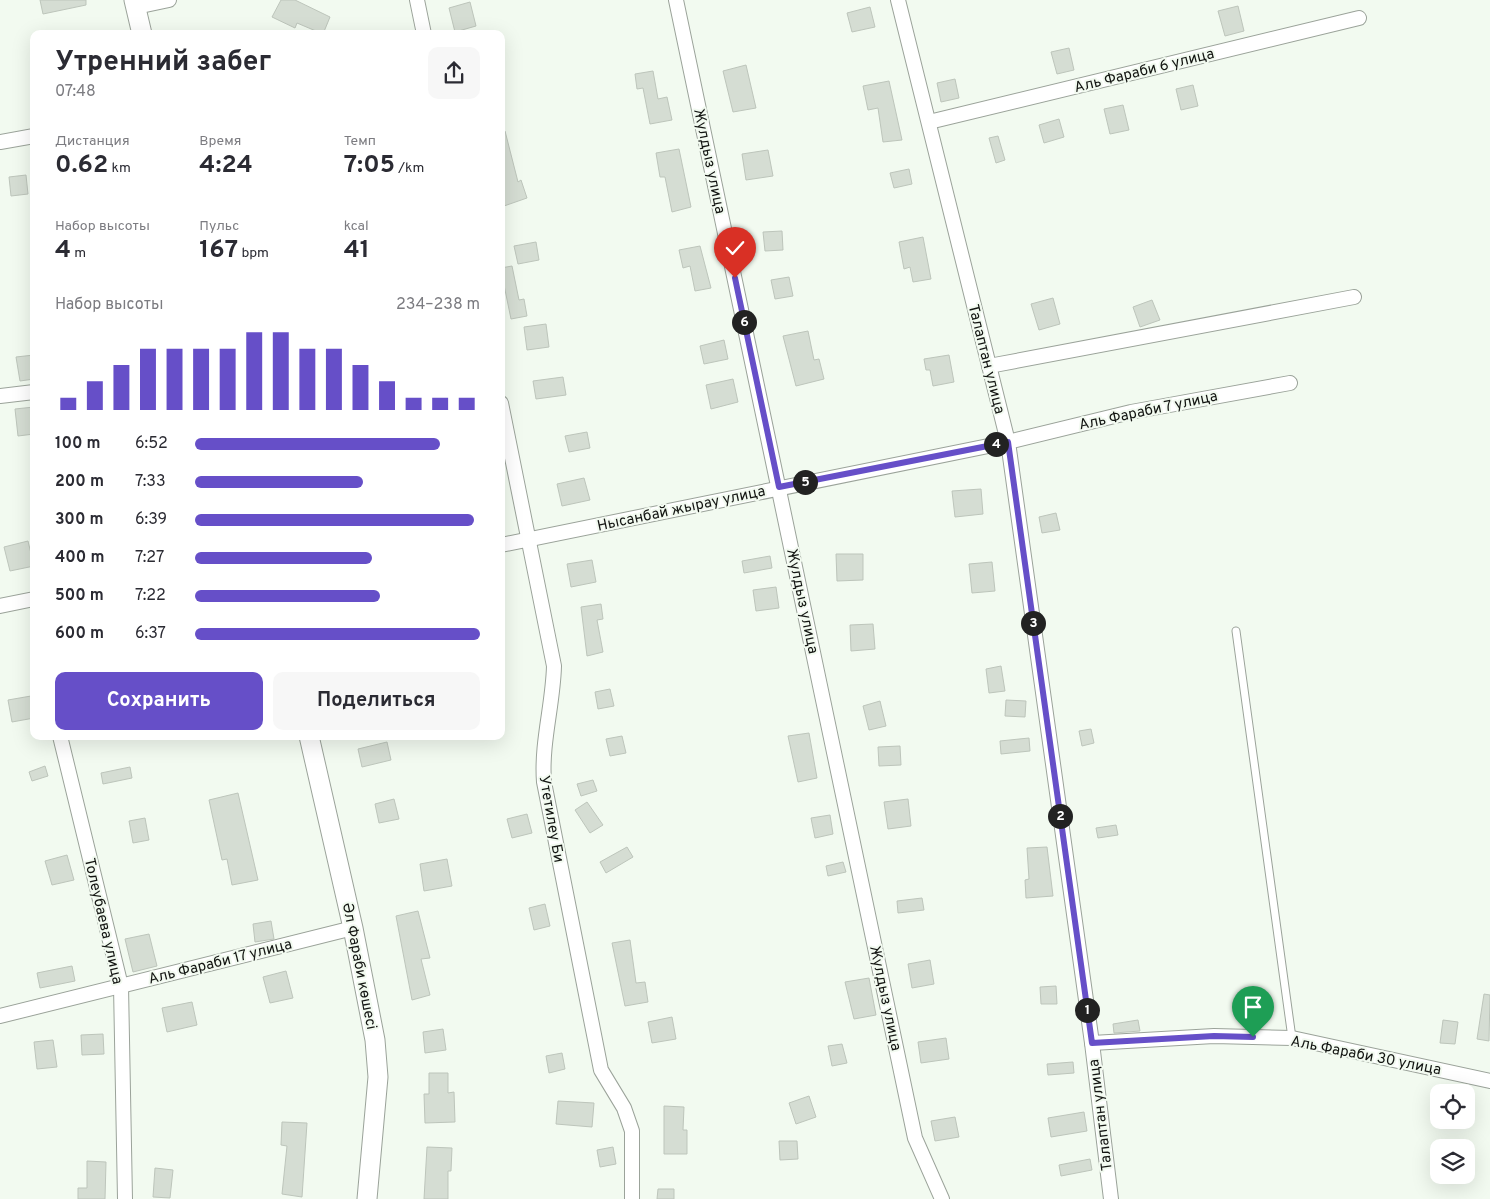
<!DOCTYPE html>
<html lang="ru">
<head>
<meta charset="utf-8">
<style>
  body { margin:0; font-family:Overpass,sans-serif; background:#f7f7f7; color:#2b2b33; height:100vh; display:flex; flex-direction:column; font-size:19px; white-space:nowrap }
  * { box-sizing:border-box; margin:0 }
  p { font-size:16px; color:#7c7c81 }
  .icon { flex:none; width:28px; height:28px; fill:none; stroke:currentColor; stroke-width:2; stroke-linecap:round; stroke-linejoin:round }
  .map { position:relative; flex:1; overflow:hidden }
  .drawer { position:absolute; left:30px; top:30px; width:475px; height:710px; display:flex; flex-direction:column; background:#fff; border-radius:10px; box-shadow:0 5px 20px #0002 }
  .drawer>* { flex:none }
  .buttons { position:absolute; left:1430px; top:1084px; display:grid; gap:10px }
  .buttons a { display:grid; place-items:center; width:45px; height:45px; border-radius:10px; background:#fff; box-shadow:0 5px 20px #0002; font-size:25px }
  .pin { position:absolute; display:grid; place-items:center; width:42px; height:42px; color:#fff; margin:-51px -21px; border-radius:50% 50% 50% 0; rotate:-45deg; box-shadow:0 0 5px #0007 }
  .pin .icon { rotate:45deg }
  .km { position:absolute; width:25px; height:25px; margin:-12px; border-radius:50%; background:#222; color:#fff; font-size:14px; line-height:25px; text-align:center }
  .round { display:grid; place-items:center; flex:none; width:52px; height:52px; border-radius:10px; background:#f7f7f7 }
  .head { display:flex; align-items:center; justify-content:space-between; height:85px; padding:0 25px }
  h1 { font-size:28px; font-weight:700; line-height:38px }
  .figures { display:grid; grid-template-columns:repeat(3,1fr); gap:8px; height:85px; padding:5px 25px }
  .figures div { display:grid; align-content:center }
  .figures b { font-size:25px; font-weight:700 }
  .figures small { font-size:14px; font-weight:400 }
  .figures p { font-size:14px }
  .chart { height:140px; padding:10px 25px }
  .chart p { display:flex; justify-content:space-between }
  .chart svg { width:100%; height:90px; margin-top:5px; stroke:#664fc8; stroke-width:6 }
  .primary-button { display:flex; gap:10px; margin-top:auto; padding:10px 25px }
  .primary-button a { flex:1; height:58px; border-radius:10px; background:#664fc8; color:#fff; font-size:20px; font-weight:700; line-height:58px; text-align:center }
  .primary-button a+a { background:#f7f7f7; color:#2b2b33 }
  ul { padding:0 25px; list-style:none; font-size:16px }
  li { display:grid; grid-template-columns:80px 60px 1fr; align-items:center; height:38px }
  li i { height:12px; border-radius:6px; background:#664fc8 }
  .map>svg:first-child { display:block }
  .building { fill:#d5ddd3; stroke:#bdc5bb }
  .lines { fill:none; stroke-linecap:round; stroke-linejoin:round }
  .lane-casing { stroke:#9ba39a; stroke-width:9 }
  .street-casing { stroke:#9ba39a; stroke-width:16 }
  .secondary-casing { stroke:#9ba39a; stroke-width:21 }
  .lane { stroke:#fff; stroke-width:7 }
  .street { stroke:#fff; stroke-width:14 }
  .secondary { stroke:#fff; stroke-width:19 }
  .route-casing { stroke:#fff; stroke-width:10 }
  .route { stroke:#664fc8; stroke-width:6 }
  .labels { text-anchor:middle; stroke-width:4; stroke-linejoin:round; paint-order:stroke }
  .street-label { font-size:15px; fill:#131512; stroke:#f2faf0 }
</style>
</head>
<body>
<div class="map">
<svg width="1490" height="1199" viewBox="0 0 1490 1199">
  <rect width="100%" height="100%" fill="#f2faf0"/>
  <g class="building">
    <polygon points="40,0 86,0 86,5 43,14"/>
    <polygon points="281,0 295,0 330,17 323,34 297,23 295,28 272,17"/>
    <polygon points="470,2 476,26 455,32 449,8"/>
    <polygon points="1238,6 1244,31 1225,36 1218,11"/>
    <polygon points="870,7 875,27 852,32 847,13"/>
    <polygon points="1069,48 1074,70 1057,74 1051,52"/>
    <polygon points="746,65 756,108 733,112 723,71"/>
    <polygon points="653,71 658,99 667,97 672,120 650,124 643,88 637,89 635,74"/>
    <polygon points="955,79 959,98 941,102 937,83"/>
    <polygon points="889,81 902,140 883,142 878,108 868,110 863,86"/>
    <polygon points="1193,85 1198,106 1181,110 1176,89"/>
    <polygon points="1123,105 1129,130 1110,134 1104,109"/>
    <polygon points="1059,119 1064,137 1044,143 1039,125"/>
    <polygon points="501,131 505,131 518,182 521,180 527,198 504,206 501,199"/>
    <polygon points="998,136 1005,160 996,163 989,138"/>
    <polygon points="679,149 691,207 672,212 665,177 660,177 656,153"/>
    <polygon points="768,150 773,176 746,180 742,154"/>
    <polygon points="909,169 912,184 894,188 890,173"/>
    <polygon points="26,175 28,194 11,196 9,177"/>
    <polygon points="782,231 783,250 765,251 763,232"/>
    <polygon points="923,237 931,279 913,282 910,267 904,269 899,242"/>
    <polygon points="536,242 539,260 518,264 514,246"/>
    <polygon points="700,246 711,288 695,291 690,266 683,268 679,250"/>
    <polygon points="512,266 519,300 524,299 527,316 511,319 504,285 501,285 501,268"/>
    <polygon points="789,277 793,296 775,299 771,280"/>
    <polygon points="1053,298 1060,324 1039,330 1031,304"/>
    <polygon points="1152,300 1160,320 1140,327 1133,307"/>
    <polygon points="546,324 549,347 527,350 524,327"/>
    <polygon points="808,331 814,360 819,359 824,379 796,386 783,336"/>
    <polygon points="724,340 728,359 704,364 700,346"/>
    <polygon points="34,355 34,379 20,381 16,357"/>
    <polygon points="949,355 954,382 933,386 930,370 926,370 924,359"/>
    <polygon points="563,377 566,395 536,399 533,381"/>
    <polygon points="733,379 738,402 711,409 706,385"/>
    <polygon points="34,407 34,434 18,436 15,409"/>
    <polygon points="587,432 590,448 569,452 565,436"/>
    <polygon points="584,478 590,500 562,506 557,484"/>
    <polygon points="981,489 983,514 955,517 952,491"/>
    <polygon points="1056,513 1060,530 1042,533 1039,517"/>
    <polygon points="28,541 34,566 10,571 4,547"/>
    <polygon points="836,554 863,554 863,580 837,581"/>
    <polygon points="770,556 772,568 744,573 742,561"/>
    <polygon points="592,560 596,582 571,587 567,564"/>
    <polygon points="992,562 995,591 972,593 969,564"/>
    <polygon points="776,587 779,608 756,611 753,590"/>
    <polygon points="601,604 603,619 597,620 603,652 587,656 581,607"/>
    <polygon points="873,624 875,649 851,651 850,625"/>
    <polygon points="1001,666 1005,691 989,693 986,669"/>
    <polygon points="610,689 614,706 598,709 595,692"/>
    <polygon points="31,696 34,718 12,722 8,700"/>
    <polygon points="1006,700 1026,701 1025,717 1005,716"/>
    <polygon points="880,701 886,726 869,730 863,706"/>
    <polygon points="1091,729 1094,743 1082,746 1079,731"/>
    <polygon points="809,733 817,778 798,782 788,736"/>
    <polygon points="622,736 626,753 610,756 606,739"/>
    <polygon points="1029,738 1030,751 1001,754 1000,741"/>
    <polygon points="387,742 391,760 362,767 358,749"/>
    <polygon points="900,746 901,765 879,766 878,747"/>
    <polygon points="45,766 48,776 32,781 29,772"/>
    <polygon points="130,767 132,778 103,784 101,773"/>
    <polygon points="593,780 597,791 581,796 577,784"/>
    <polygon points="238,793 258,880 232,885 227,859 222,860 209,800"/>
    <polygon points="394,799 399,819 379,823 375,804"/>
    <polygon points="908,799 911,826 888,829 884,802"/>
    <polygon points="587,802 603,825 590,833 575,810"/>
    <polygon points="527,814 532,833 512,838 507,819"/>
    <polygon points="830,815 833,834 815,838 811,818"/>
    <polygon points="145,818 149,840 133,843 129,821"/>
    <polygon points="1116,825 1118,835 1098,838 1096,828"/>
    <polygon points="627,847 633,857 606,873 600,862"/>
    <polygon points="1047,847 1053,896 1026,898 1025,880 1029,879 1027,848"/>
    <polygon points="67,855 74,880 52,885 45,861"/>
    <polygon points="447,859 452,886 424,891 420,864"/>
    <polygon points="843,862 846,872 828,876 826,866"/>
    <polygon points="922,898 924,910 898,913 897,901"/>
    <polygon points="545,904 550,926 534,930 529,908"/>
    <polygon points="418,911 430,958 421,959 430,995 412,1000 396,916"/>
    <polygon points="271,921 274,939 255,942 253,924"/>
    <polygon points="149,934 157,966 133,972 125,939"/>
    <polygon points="630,940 636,983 645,982 648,1002 625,1006 612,943"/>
    <polygon points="930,960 934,984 912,988 908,964"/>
    <polygon points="72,966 75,981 40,988 37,973"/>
    <polygon points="286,971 293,998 270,1003 263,977"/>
    <polygon points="869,978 876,1015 854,1019 845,982"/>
    <polygon points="1056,986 1057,1004 1041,1004 1040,987"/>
    <polygon points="1484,994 1490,995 1489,1041 1477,1039"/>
    <polygon points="192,1002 197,1025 167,1032 162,1008"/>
    <polygon points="672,1017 676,1039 652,1043 648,1022"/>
    <polygon points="1138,1020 1140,1031 1114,1033 1113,1024"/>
    <polygon points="1443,1020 1458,1022 1455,1044 1440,1043"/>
    <polygon points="443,1029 446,1050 425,1053 423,1032"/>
    <polygon points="103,1034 104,1054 82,1055 81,1035"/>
    <polygon points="946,1038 949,1059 921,1063 918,1042"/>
    <polygon points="53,1040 57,1067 37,1069 34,1042"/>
    <polygon points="842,1044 847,1063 832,1066 828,1046"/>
    <polygon points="562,1053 565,1069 549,1073 546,1056"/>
    <polygon points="1073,1062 1074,1073 1048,1075 1047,1064"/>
    <polygon points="429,1073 448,1073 448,1093 454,1092 455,1122 425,1123 424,1094 429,1094"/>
    <polygon points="809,1096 816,1117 796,1124 789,1103"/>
    <polygon points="558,1101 594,1103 592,1127 556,1124"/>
    <polygon points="664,1106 684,1107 683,1130 687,1130 687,1154 664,1154"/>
    <polygon points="1084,1112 1087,1131 1051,1137 1048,1118"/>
    <polygon points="955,1117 959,1137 935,1141 931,1121"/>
    <polygon points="282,1122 307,1123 302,1197 282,1194 287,1146 281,1145"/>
    <polygon points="779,1141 797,1141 798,1159 780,1160"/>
    <polygon points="427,1147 452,1148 451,1171 448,1171 448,1199 424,1199"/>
    <polygon points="613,1147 616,1164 600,1167 597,1150"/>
    <polygon points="1090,1159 1092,1170 1061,1176 1059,1165"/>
    <polygon points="87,1161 106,1162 105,1199 78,1199 78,1188 87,1188"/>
    <polygon points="155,1168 173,1170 170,1198 153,1197"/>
    <polygon points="658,1189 674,1189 674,1199 657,1199"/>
  </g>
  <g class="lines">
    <g class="lane-casing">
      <polyline id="lane" points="1236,631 1292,1038"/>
    </g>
    <g class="street-casing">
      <g id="street">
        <polyline points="417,0 424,34"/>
        <polyline points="676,0 915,1138 942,1199"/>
        <polyline points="898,0 1008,442 1092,1043 1111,1199"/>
        <polyline points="136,7 169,0"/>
        <polyline points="929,122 1359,18"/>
        <polyline points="0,142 34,136"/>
        <polyline points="989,366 1354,297"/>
        <polyline points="0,396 34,392"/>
        <path d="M501,403L554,666C553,705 541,743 544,782L601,1070L624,1108L632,1131V1199"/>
        <polyline points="501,545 1008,442 1131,412 1290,383"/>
        <polyline points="0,606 34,599"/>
        <polyline points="60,736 121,986 125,1199"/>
        <polyline points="0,1016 353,928"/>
        <polyline points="1092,1043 1214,1036 1292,1038 1490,1081"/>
      </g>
    </g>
    <g class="secondary-casing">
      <g id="secondary">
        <polyline points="134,0 142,34"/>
        <polyline points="309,736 353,928 375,1040 378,1077 367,1199"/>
      </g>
    </g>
    <use href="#lane" class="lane"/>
    <use href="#street" class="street"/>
    <use href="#secondary" class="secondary"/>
  </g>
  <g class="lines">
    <g class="route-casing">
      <polyline id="route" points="735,278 779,487 1008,442 1092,1043 1214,1036 1253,1037"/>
    </g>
    <use href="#route" class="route"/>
  </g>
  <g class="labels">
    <g class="street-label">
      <text transform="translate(1144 70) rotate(-14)" y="5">Аль Фараби 6 улица</text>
      <text transform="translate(710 161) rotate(78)" y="5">Жулдыз улица</text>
      <text transform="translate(987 359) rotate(76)" y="5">Талаптан улица</text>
      <text transform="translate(1148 410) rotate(-12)" y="5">Аль Фараби 7 улица</text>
      <text transform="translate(681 508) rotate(-12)" y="5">Нысанбай жырау улица</text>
      <text transform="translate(803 601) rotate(78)" y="5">Жулдыз улица</text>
      <text transform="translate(552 819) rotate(80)" y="5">Утетилеу Би</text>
      <text transform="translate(104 921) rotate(77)" y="5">Толеубаева улица</text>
      <text transform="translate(220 961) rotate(-14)" y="5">Аль Фараби 17 улица</text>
      <text transform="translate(360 966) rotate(79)" y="5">Әл Фараби көшесі</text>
      <text transform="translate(886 998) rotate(78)" y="5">Жулдыз улица</text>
      <text transform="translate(1366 1055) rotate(11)" y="5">Аль Фараби 30 улица</text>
      <text transform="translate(1100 1115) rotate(-97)" y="5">Талаптан улица</text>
    </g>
  </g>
</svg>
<div class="buttons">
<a><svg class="icon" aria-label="locate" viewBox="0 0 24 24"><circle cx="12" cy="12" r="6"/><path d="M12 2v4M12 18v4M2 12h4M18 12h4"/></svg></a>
<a><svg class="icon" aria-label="layers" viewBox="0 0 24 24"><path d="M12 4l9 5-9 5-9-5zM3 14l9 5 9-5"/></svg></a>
</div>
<div class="pin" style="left:1253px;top:1037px;background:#1e9e55"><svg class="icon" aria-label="arrive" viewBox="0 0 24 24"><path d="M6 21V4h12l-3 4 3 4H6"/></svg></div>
<div class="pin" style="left:735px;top:278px;background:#d93025"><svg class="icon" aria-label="check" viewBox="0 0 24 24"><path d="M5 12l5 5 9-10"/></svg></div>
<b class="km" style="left:1087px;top:1010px">1</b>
<b class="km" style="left:1060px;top:816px">2</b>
<b class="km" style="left:1033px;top:623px">3</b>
<b class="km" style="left:996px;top:444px">4</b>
<b class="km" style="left:805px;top:482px">5</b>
<b class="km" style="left:744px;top:322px">6</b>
<section class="drawer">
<div class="head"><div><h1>Утренний забег</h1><p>07:48</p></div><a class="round"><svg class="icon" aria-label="share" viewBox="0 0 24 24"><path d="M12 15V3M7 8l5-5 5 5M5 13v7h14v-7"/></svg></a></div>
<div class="figures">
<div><p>Дистанция</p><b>0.62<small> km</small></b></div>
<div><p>Время</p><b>4:24</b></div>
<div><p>Темп</p><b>7:05<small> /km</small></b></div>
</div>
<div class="figures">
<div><p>Набор высоты</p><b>4<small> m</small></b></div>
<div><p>Пульс</p><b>167<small> bpm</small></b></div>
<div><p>kcal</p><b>41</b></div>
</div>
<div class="chart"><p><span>Набор высоты</span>234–238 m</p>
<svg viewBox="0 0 160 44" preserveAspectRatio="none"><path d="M5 44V38M15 44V30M25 44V22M35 44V14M45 44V14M55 44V14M65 44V14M75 44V6M85 44V6M95 44V14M105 44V14M115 44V22M125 44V30M135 44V38M145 44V38M155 44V38"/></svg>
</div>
<ul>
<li><b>100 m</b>6:52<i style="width:86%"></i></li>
<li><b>200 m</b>7:33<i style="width:59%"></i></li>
<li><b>300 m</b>6:39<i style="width:98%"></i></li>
<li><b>400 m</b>7:27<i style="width:62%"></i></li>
<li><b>500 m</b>7:22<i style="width:65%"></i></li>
<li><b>600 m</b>6:37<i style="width:100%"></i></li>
</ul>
<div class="primary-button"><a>Сохранить</a><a>Поделиться</a></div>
</section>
</div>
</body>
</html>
